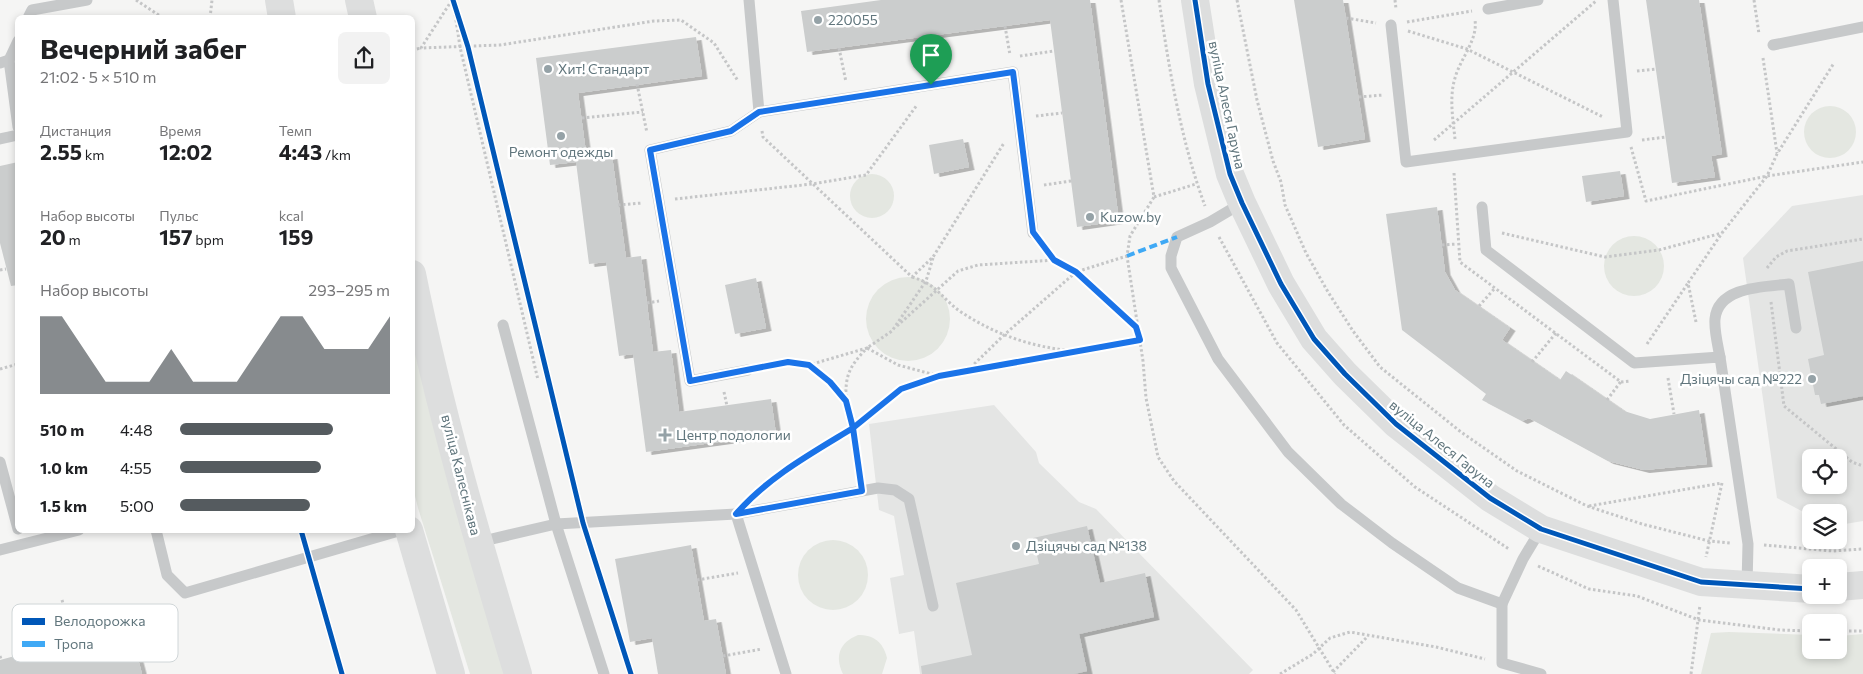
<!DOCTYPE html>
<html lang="ru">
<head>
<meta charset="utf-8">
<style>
  body { margin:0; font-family:Commissioner,sans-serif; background:#f2f2f2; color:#202124; height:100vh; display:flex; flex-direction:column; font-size:19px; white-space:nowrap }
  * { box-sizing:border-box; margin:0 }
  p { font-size:16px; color:#757577 }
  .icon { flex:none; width:28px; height:28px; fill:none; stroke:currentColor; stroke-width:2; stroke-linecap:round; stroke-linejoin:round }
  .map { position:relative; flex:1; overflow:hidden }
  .details { position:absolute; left:15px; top:15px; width:400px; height:518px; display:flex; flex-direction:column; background:#fff; border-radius:8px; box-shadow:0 2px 8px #0003 }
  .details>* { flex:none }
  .tools { position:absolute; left:1802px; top:449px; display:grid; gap:10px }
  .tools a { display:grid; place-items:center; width:45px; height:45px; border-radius:8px; background:#fff; box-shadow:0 2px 8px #0003; font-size:25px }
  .pin { position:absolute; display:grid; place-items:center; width:42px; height:42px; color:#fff; margin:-51px -21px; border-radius:50% 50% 50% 0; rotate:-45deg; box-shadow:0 0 5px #0007 }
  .pin .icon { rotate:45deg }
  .round { display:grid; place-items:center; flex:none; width:52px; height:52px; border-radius:8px; background:#f2f2f2 }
  .head { display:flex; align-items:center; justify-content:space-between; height:85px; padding:0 25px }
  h1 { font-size:28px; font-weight:700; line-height:38px }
  .metrics { display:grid; grid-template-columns:repeat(3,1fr); gap:8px; height:85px; padding:5px 25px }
  .metrics div { display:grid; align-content:center }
  .metrics b { font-size:21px; font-weight:700 }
  .metrics small { font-size:14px; font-weight:400 }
  .metrics p { font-size:14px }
  .chart { height:140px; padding:10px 25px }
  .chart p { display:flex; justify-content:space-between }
  .chart svg { width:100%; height:90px; margin-top:5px; fill:#555b5f; opacity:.7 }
  ul { padding:0 25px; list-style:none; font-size:16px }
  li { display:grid; grid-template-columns:80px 60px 1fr; align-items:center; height:38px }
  li i { height:12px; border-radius:6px; background:#555b5f }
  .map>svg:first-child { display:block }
  .built { fill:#e4e5e4; fill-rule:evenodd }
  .green { fill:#e4e7e1 }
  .building { fill:#cbcdcd; filter:url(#shadow) }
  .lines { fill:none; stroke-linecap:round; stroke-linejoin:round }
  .path { stroke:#c5c6c7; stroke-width:3; stroke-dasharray:2.5 2.5; stroke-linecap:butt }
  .lane { stroke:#c7c9ca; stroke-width:11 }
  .secondary { stroke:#dddede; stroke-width:28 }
  .quiet { stroke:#3fa9f5; stroke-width:4; stroke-dasharray:8 4; stroke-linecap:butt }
  .cycleway-casing { stroke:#fff; stroke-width:8 }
  .cycleway { stroke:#0057b8; stroke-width:5 }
  .route-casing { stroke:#fff; stroke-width:10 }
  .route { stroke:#1a73e8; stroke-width:6 }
  .poi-dot { fill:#95a2a7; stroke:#fff; stroke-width:2 }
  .labels { text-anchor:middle; stroke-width:5; stroke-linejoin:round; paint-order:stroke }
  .poi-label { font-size:14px; fill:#61767d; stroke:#fff; text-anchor:start }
  .street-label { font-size:14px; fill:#61767d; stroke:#fff }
  .key { fill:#fff; stroke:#d0d6d8; stroke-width:1 }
  .key-label { font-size:14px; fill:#61767d }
</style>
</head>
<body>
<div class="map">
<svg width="1863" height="674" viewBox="0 0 1863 674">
  <defs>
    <filter id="shadow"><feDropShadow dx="5.5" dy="3" stdDeviation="0" flood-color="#0004"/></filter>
  </defs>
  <rect width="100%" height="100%" fill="#f5f5f4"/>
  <g class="built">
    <path d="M1863,195V521L1839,525V512H1811V516L1777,498L1743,258L1792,206ZM1811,458H1839V485H1811Z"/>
    <polygon points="994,405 1036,452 1039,463 1079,502 1096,509 1253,670 1249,674 920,674 914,631 899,634 890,578 904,575 894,516 879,510 869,424"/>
  </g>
  <g class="green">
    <circle cx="1830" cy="132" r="26"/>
    <circle cx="872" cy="196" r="22"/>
    <circle cx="1634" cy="266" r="30"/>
    <circle cx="908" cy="319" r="42"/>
    <polygon points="412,330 506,674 470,674 418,508 412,484"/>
    <circle cx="833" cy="575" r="35"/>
    <polygon points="1729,632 1811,635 1811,650 1839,650 1839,636 1863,634 1863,674 1701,674 1711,633"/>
    <path d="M858,635C874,635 883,642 887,658L882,674H843C834,656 840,642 858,635Z"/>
  </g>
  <g class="building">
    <polygon points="881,0 1090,0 1119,221 1077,227 1050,20 807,52 801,11"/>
    <polygon points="1294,0 1343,0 1365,139 1318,147"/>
    <polygon points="1646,0 1699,0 1722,154 1711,156 1715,177 1672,183"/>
    <polygon points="696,37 702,76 578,93 587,160 612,156 626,258 641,256 653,352 671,350 679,412 771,399 776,434 646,452 633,354 619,356 606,262 589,264 576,162 550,165 536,58"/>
    <polygon points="963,139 969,167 934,174 929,145"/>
    <polygon points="18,162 18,285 11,286 0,243 0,166"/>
    <polygon points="1620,171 1624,196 1586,202 1582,176"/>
    <polygon points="1437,207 1445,272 1455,290 1510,328 1502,340 1560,380 1566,371 1624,411 1650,419 1699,410 1707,464 1644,470 1608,461 1529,418 1522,421 1482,400 1486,394 1402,330 1386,214"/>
    <polygon points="1863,261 1863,396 1821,404 1819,395 1815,395 1808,359 1824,355 1808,272"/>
    <polygon points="756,278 766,328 735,334 725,285"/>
    <polygon points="1087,526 1100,583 1145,573 1154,617 1079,634 1087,671 1074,674 922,674 921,666 972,655 956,583 1039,564 1033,538"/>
    <polygon points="691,545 704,621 716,619 726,674 658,674 652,638 630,642 615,559"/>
    <polygon points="129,625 142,674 0,674 0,660"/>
  </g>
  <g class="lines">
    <g class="path">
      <polyline points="136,0 163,18"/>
      <polyline points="452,0 421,48 500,45 654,21 681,20 714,43 738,81"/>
      <polyline points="453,0 460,47 538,380"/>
      <polyline points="1121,0 1154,197 1130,236 1127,256 1143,361 1146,398 1158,457 1174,481 1296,610 1335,674"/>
      <path d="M1159,0C1169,69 1181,141 1205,206"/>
      <polyline points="1237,0 1257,100 1273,161 1281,182 1285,205 1306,253 1328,292 1353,331 1380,367 1461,432 1517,471 1587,506 1642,524 1709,541 1730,543"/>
      <polyline points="1395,0 1396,9"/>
      <polyline points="1754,0 1759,34"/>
      <polyline points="210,18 212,0"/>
      <polyline points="1346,18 1376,23"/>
      <polyline points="1407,22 1472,11"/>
      <polyline points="1005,26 1010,55"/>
      <polyline points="1408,31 1467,49 1603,117"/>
      <polyline points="920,37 927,68"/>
      <polyline points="839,48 846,82"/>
      <polyline points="412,50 421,48"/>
      <polyline points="1020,56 1054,51"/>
      <polyline points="1763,58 1777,153"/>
      <polyline points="1637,71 1656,69"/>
      <polyline points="637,84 647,133"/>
      <polyline points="1359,97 1383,95"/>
      <polyline points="1036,116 1062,113"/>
      <polyline points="582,118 643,112"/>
      <polyline points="762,131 763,137 912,277 933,257 1004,143"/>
      <path d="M1455,139C1453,120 1449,97 1455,78C1460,59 1478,40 1475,20"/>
      <polyline points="1434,140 1596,1"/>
      <polyline points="1642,140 1666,137"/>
      <polyline points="1631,147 1646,201 1767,176 1863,162"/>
      <polyline points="1454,173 1460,262 1621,382 1630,381"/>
      <polyline points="1044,185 1071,181"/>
      <polyline points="1154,197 1196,184"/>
      <polyline points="675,199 812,184 866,175 917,105"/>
      <polyline points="618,205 642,203"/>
      <polyline points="1502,233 1605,257 1659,250 1722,233"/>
      <polyline points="1219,237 1277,343 1344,425 1415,487 1509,549"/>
      <polyline points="1043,245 1055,260 1076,272 1127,256"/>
      <polyline points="1442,245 1457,244"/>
      <polyline points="933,258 926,281 892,331 867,348 898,365 939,376 1140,341"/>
      <polyline points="1767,268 1776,257 1787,251 1863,239"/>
      <polyline points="0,270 6,269"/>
      <path d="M912,277C937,284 942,299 961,312C996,335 1032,347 1073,351"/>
      <polyline points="1771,302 1784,406 1852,462 1863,466"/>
      <polyline points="647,303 659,301"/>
      <polyline points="1479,306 1495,288"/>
      <polyline points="1696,322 1688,283 1722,233 1767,176 1777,154 1834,63"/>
      <polyline points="897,326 958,271 978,265 1055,260"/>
      <polyline points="1647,344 1688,283"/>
      <polyline points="1532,362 1556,333"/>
      <path d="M763,367L789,362L809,365L867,348C849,367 845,375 846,401L830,382L809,365"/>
      <polyline points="0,369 18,364"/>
      <polyline points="967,371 1004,335 1076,272 1136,327"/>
      <polyline points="1668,378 1674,414"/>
      <polyline points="724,392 727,406"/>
      <polyline points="1607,400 1622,380"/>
      <polyline points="846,401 853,428 860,476"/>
      <polyline points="758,492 797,462 853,428 901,389 939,376"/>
      <polyline points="1589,506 1722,483 1706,557"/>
      <polyline points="301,530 304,541"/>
      <polyline points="1764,545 1833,551 1863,549"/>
      <polyline points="1538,566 1589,589 1637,596 1699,620 1780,630 1811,631"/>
      <polyline points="313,574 342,674"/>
      <polyline points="697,580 738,573"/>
      <polyline points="62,600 74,640"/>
      <polyline points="1839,631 1863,631"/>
      <polyline points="0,656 1,659"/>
      <polyline points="723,656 762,649"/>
      <polyline points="1333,672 1368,636"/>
      <polyline points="1280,674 1313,654 1330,638 1350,632 1436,647 1485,659"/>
      <polyline points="1691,674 1700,605"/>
    </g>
    <g class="lane">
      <polyline points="1488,9 1538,0"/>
      <polyline points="28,18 32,10 87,0"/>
      <polyline points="1391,25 1406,162 1627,132 1613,0"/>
      <polyline points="1773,45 1863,27"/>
      <polyline points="9,60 18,127"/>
      <polyline points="0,63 9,60 18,41"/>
      <polyline points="759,112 1013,72 1033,233"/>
      <polyline points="0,139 18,135"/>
      <polyline points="1242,203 1210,222 1177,237 1171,256 1171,268 1218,359 1288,452 1341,504 1392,543 1458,588 1502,604 1523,559 1541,529"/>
      <polyline points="1482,207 1486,250 1634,363 1720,357 1748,544 1747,585"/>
      <polyline points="503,325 556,524 604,674"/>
      <path d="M1720,357C1718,346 1714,331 1715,319C1718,286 1765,287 1789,284L1796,328"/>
      <polyline points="748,370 690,381 650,150 731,131 759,112 749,0"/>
      <polyline points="0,462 18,529"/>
      <polyline points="736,514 878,488 895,490 909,499 933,606"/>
      <polyline points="156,530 167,575 185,593 402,530"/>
      <polyline points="479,542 556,524 736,514 786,674"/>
      <polyline points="0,550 79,530"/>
      <polyline points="1502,604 1502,663 1541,674"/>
    </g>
    <g class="secondary">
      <polyline points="279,0 282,18"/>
      <polyline points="359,0 363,18"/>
      <polyline points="1195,0 1208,84 1230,174 1242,203 1281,284 1314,339 1345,374 1396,424 1490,498 1541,529 1701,582 1811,589"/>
      <path d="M412,274C439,409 478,542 518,674"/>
      <polyline points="409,530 451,674"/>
      <polyline points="1839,587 1863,585"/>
    </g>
    <polyline class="quiet" points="1127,256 1177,237"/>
    <g class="cycleway-casing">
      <g id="cycleway">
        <polyline points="453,0 468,47 583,523 631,674"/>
        <polyline points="1195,0 1208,84 1230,174 1242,203 1281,284 1314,339 1345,374 1396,424 1490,498 1541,529 1701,582 1811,589"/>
        <polyline points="301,530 342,674"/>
      </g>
    </g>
    <use href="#cycleway" class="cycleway"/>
  </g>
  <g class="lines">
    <g class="route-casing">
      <path id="route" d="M931,85L759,112L731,131L650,150L690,381L788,362L809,365L830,382L846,401L853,428C812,453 768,477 736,514L862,491L853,428L901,389L939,376L1140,340L1136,327L1076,272L1054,260L1033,232L1013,72L931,85"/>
    </g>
    <use href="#route" class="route"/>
  </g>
  <g class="poi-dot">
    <circle cx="818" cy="20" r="5"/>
    <circle cx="548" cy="69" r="5"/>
    <circle cx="561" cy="136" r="5"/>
    <circle cx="1090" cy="217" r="5"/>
    <circle cx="1812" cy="379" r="5"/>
    <path d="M662.5 427.5h5v5h5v5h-5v5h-5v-5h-5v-5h5z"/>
    <circle cx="1016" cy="546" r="5"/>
  </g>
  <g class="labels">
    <g class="poi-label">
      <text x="828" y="25">220055</text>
      <text x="558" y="74">Хит! Стандарт</text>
      <text x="561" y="157" text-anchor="middle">Ремонт одежды</text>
      <text x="1100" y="222">Kuzow.by</text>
      <text x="1802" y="384" text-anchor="end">Дзіцячы сад №222</text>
      <text x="676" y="440">Центр подологии</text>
      <text x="1026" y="551">Дзіцячы сад №138</text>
    </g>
    <g class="street-label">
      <text transform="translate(1227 105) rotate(78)" y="5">вуліца Алеся Гаруна</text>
      <text transform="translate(1442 444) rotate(39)" y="5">вуліца Алеся Гаруна</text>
      <text transform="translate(461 475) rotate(76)" y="5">вуліца Калеснікава</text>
    </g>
  </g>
  <rect x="12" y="604" width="166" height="58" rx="8" class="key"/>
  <rect x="22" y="618" width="23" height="7" fill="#0057b8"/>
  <rect x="22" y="641" width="23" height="6" fill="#3fa9f5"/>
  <g class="key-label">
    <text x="54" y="626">Велодорожка</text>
    <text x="54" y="649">Тропа</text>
  </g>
</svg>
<div class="tools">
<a><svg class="icon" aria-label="locate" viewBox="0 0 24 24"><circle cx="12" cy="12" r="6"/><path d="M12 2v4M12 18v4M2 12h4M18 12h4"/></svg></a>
<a><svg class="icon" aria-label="layers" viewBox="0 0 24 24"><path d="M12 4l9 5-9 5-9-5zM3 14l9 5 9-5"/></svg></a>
<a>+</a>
<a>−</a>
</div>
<div class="pin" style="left:931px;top:85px;background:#1e9e55"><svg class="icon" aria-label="arrive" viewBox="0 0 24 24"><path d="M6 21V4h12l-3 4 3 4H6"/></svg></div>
<section class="details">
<div class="head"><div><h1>Вечерний забег</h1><p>21:02 · 5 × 510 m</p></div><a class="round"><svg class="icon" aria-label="share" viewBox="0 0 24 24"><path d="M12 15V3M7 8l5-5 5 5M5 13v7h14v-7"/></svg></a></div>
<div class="metrics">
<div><p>Дистанция</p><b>2.55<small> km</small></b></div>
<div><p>Время</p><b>12:02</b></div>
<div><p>Темп</p><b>4:43<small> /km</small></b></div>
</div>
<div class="metrics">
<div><p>Набор высоты</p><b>20<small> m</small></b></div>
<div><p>Пульс</p><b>157<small> bpm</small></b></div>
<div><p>kcal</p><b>159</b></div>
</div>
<div class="chart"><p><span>Набор высоты</span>293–295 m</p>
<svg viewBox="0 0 160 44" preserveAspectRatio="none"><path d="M0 44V6L10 6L20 22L30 38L40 38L50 38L60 22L70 38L80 38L90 38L100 22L110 6L120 6L130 22L140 22L150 22L160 6V44z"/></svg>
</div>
<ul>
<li><b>510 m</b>4:48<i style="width:73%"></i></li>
<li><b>1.0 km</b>4:55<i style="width:67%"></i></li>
<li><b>1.5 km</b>5:00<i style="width:62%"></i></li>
</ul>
</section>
</div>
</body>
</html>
